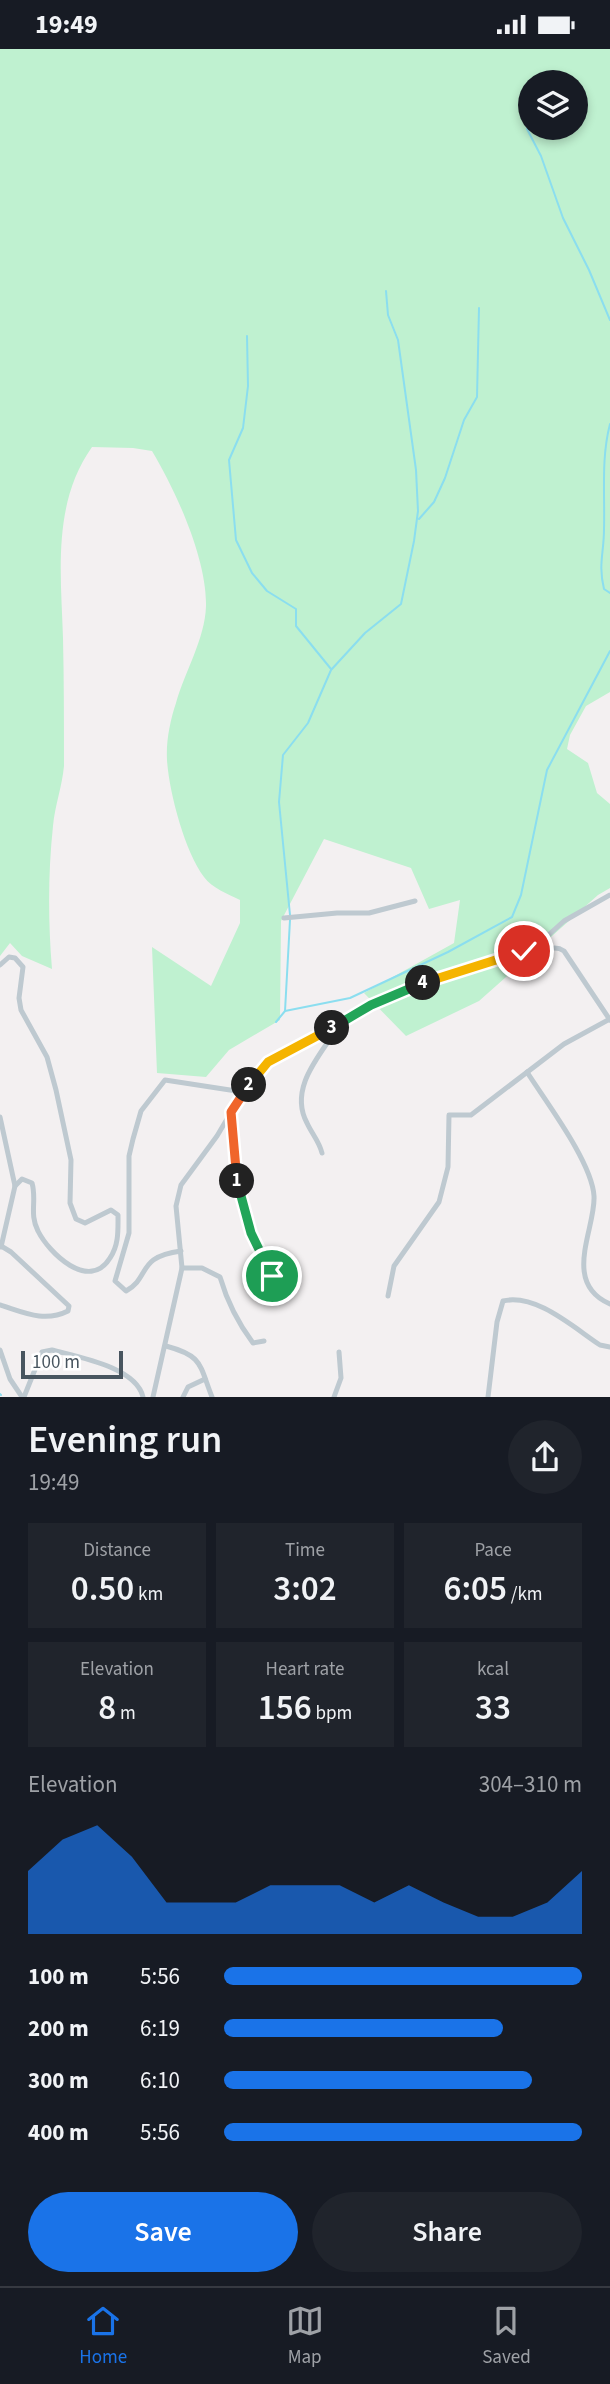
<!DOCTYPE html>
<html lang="en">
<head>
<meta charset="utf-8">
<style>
  body { margin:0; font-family:"Source Sans 3",sans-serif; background:#20242c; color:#f1f3f6; height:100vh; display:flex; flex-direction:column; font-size:26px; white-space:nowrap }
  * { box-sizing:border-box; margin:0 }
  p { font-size:23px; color:#9ea1a6 }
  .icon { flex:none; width:38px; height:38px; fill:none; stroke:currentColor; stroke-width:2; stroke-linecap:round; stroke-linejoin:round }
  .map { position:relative; height:1348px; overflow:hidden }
  .side { display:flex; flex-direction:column; background:#171b24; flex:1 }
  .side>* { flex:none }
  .fabs { position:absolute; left:518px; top:21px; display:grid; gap:14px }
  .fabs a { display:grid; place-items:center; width:70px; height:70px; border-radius:50%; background:#171b24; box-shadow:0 4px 10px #0003; font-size:35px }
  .scale { position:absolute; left:21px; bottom:18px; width:102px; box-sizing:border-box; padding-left:7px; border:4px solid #48555f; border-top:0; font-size:19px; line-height:24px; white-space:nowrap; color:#48555f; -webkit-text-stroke:5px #fff; paint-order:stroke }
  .pin { position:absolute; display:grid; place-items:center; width:60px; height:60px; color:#fff; margin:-30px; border:4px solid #fff; border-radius:50%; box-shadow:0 2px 7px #0007 }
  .km { position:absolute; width:35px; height:35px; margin:-18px; border-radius:50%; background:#222; color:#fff; font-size:19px; line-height:35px; text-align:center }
  .round { display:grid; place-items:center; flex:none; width:74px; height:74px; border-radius:37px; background:#20242c }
  .summary { display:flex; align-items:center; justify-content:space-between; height:119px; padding:0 28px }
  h1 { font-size:38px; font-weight:600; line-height:52px }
  .figures { display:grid; grid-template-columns:repeat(3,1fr); gap:10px; height:119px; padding:7px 28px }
  .figures div { display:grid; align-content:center; border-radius:0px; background:#20242c; text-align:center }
  .figures b { font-size:35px; font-weight:600 }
  .figures small { font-size:19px; font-weight:400 }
  .figures p { font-size:19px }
  .chart { height:196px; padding:14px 28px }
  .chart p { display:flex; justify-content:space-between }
  .chart svg { width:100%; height:126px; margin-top:7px; fill:#1a73e8; opacity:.7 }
  .action { display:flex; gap:14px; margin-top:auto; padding:14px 28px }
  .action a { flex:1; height:80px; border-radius:42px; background:#1a73e8; color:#fff; font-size:28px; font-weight:600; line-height:80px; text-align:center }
  .action a+a { background:#20242c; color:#f1f3f6 }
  ul { padding:0 28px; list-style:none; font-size:23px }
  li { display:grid; grid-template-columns:112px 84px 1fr; align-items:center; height:52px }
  li i { height:18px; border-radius:9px; background:#1a73e8 }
  .status { display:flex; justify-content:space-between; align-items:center; height:49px; padding:0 35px; background:#171b24; direction:ltr }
  .status svg { height:19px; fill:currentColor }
  .dock { display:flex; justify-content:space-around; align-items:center; height:98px; border-top:2px solid #363941; background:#171b24; font-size:19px; color:#9ea1a6 }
  .dock a { display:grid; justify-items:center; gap:4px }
  .dock .selected { color:#1a73e8 }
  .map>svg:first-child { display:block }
  .green { fill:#bff1d0; fill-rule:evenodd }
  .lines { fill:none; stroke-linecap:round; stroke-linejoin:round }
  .stream { stroke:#8bdeef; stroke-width:2 }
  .street { stroke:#bec9d0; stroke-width:5 }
  .split-1-casing { stroke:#fff; stroke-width:14 }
  .split-2-casing { stroke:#fff; stroke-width:14 }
  .split-3-casing { stroke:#fff; stroke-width:14 }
  .split-4-casing { stroke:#fff; stroke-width:14 }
  .split-5-casing { stroke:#fff; stroke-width:14 }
  .split-1 { stroke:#22a559; stroke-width:9 }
  .split-2 { stroke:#f0652b; stroke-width:9 }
  .split-3 { stroke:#f5b400; stroke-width:9 }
  .split-4 { stroke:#22a559; stroke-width:9 }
  .split-5 { stroke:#f5b400; stroke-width:9 }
</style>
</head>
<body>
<div class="status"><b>19:49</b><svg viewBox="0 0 49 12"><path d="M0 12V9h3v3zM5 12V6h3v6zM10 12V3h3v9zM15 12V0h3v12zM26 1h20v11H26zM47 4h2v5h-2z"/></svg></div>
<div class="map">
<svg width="610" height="1348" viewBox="0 0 610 1348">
  <rect width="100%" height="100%" fill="#f3f0f1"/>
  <path class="green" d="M0,0H610V643L586,657L570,686L567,700L588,714L597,744L610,755V839L598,846L479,952L406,987L364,944L454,894L460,851L429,860L411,819L324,790L281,872L280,971L229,1001L206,1028L157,1024L152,898L211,937L240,874V851C228,845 212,839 204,828C185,803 169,743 167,711C166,692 170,672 176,654C185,622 205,590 206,557C207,510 176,442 152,402L133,399L92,398C52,454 61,525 63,589C64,632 64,675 64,717C62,738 55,756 53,777C48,824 48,872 52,920L22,907L10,894L0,907ZM530,33H576V79H530Z"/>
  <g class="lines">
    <g class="stream">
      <polyline points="527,80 541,107 563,169 589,221 610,271"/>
      <polyline points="247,287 248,337 243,379 229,411 236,491 252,524 267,542 296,560 296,577 331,620"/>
      <path d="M610,375C601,409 605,445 604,480C604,504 598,515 604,540L610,544"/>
      <polyline points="419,470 434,453 445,429 464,371 477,348 479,259"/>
      <polyline points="290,866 279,753 283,706 308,674 331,621 365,584 401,555 414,492 418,462 416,421 398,291 388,266 386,242"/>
      <polyline points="285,962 290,871"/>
      <polyline points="276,973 285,962 350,949 448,903 512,868 521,846 547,721 610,602"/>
      <polyline points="0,1345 1,1346"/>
    </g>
    <g class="street">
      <polyline points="284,869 337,864 369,864 415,852"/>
      <path d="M524,902L529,906C541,905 552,894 564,902L610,971"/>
      <path d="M0,916L9,908L15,909L23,918L19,949L21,961L47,1008L56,1041L71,1111L70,1154L76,1170L85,1174L111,1161L118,1166C118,1181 119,1196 110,1209C89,1243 49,1204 38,1182C29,1165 37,1151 32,1134L22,1130L15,1137"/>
      <path d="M527,1023C546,1053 592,1113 594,1147C596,1179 561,1234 610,1255"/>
      <polyline points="231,1063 238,1144 251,1184 272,1227"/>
      <polyline points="0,1068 15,1137 1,1198"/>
      <path d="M322,1104C319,1092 312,1085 307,1074C290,1042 315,1012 332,987V979"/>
      <path d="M181,1202C136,1208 151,1228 126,1242L115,1232L129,1184V1107L133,1090L141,1062L165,1031L243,1043"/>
      <path d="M182,1219H202L220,1228C227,1252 238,1274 253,1294L264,1292"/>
      <polyline points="388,1247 394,1217 439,1153 448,1118 449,1066 471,1066 564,995 610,970"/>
      <path d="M0,1256C23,1263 44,1274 68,1262L69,1257L11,1203L1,1197"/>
      <path d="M166,1297C203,1307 199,1315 212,1348"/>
      <polyline points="0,1301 10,1330 22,1348"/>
      <path d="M24,1348L42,1303L52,1301C78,1308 136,1318 143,1348"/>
      <polyline points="153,1348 182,1219 176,1157 181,1136 217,1087 243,1043 268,1013 371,956 473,916 524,902 544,890 564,872 610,846"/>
      <polyline points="183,1348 188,1338 205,1330"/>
      <polyline points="334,1348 341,1329 339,1303"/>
      <path d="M488,1348L497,1273L503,1252C536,1244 574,1279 600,1296L610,1298"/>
    </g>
  </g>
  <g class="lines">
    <g class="split-1-casing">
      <polyline id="split-1" points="237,1132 251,1184 272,1227"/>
    </g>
    <g class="split-2-casing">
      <polyline id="split-2" points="237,1132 231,1063 249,1036"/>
    </g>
    <g class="split-3-casing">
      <polyline id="split-3" points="249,1036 268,1013 332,979"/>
    </g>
    <g class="split-4-casing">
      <polyline id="split-4" points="332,979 371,956 423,934"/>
    </g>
    <g class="split-5-casing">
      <polyline id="split-5" points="423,934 524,902"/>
    </g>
    <use href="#split-1" class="split-1"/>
    <use href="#split-2" class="split-2"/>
    <use href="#split-3" class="split-3"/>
    <use href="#split-4" class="split-4"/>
    <use href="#split-5" class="split-5"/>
  </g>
</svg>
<div class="fabs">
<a><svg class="icon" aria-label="layers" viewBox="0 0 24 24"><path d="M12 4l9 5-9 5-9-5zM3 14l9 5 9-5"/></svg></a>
</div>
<div class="scale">100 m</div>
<div class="pin" style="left:272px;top:1227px;background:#1e9e55"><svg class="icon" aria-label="arrive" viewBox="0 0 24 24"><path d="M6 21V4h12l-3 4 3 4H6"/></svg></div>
<div class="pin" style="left:524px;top:902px;background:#d93025"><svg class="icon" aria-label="check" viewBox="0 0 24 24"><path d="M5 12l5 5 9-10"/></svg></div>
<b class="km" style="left:237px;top:1132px">1</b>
<b class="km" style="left:249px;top:1036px">2</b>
<b class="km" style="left:332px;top:979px">3</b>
<b class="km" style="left:423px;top:934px">4</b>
</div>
<section class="side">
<div class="summary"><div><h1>Evening run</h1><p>19:49</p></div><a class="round"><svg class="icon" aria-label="share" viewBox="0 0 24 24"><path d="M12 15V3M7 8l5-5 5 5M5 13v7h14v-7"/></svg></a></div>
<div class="figures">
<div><p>Distance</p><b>0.50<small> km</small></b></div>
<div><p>Time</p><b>3:02</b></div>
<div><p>Pace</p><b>6:05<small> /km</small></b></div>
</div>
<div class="figures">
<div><p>Elevation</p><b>8<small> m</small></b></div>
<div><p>Heart rate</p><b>156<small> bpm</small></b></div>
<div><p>kcal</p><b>33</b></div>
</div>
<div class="chart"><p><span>Elevation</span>304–310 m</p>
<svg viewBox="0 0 160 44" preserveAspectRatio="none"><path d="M0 44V22L10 11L20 6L30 17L40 33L50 33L60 33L70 27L80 27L90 27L100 33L110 27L120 33L130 38L140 38L150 33L160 22V44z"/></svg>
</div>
<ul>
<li><b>100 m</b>5:56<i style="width:100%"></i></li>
<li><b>200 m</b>6:19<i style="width:78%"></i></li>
<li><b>300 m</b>6:10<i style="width:86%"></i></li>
<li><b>400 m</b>5:56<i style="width:100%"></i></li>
</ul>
<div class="action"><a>Save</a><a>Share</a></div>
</section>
<nav class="dock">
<a class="selected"><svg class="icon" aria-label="home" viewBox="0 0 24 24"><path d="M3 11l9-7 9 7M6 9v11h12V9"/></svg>Home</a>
<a><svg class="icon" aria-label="map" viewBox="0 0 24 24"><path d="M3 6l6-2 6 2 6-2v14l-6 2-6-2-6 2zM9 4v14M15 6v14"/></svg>Map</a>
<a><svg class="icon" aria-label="saved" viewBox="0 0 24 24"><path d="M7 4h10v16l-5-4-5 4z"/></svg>Saved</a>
</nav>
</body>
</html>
